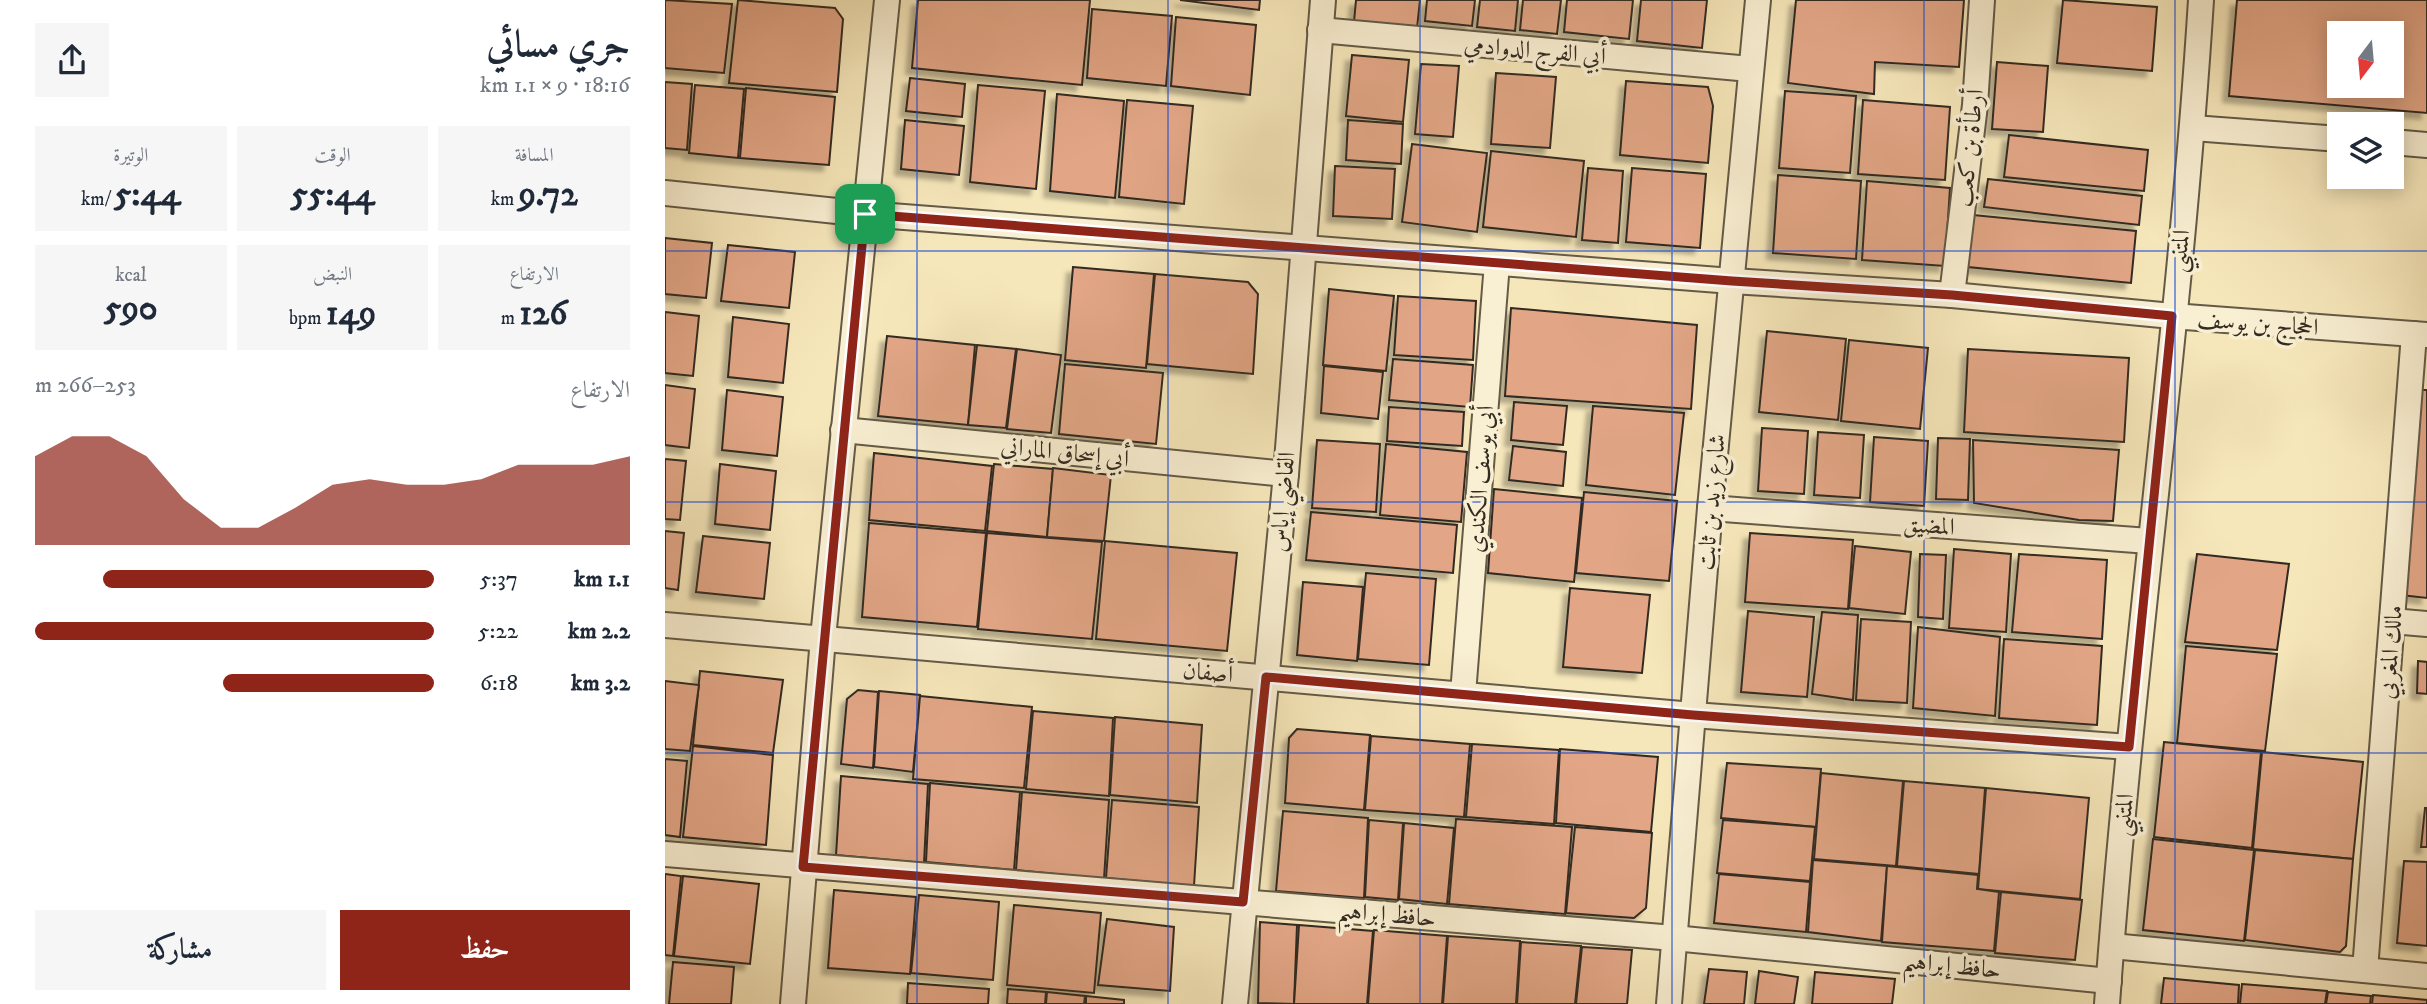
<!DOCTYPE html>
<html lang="ar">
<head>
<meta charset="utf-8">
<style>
  body { margin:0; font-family:"IM FELL DW Pica",Amiri,serif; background:#f6f6f7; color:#1f2937; direction:rtl; height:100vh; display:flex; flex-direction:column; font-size:26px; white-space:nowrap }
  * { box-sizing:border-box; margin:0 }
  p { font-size:23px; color:#747a83 }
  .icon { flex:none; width:38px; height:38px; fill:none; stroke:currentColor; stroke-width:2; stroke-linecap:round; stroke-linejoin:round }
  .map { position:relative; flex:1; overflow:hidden; direction:ltr }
  .details { display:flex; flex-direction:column; background:#fff; width:665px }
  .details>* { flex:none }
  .needle { width:46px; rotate:196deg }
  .tools { position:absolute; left:1662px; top:21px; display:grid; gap:14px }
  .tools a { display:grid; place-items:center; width:77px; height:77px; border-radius:0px; background:#fff; box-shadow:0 4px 18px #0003; font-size:35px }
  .pin { position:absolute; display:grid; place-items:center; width:60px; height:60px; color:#fff; margin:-30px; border-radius:14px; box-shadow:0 4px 10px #0006 }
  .round { display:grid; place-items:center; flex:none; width:74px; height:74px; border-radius:0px; background:#f6f6f7 }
  .headline { display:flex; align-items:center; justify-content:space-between; height:119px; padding:0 35px }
  h1 { font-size:38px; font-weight:700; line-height:52px }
  .stats { display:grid; grid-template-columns:repeat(3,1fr); gap:10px; height:119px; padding:7px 35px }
  .stats div { display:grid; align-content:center; border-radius:0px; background:#f6f6f7; text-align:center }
  .stats b { font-size:35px; font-weight:700 }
  .stats small { font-size:19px; font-weight:400 }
  .stats p { font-size:19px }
  .chart { height:196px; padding:14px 35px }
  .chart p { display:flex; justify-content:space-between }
  .chart svg { width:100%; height:126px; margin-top:7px; fill:#8f2418; opacity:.7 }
  .button { display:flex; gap:14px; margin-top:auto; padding:14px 35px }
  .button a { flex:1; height:80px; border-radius:0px; background:#8f2418; color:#fff; font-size:28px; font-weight:700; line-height:80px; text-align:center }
  .button a+a { background:#f6f6f7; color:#1f2937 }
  ul { padding:0 35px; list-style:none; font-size:23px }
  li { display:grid; grid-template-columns:112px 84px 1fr; align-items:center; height:52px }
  li i { height:18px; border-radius:9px; background:#8f2418 }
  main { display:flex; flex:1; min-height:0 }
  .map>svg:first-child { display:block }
  .building { fill:#e2a686; stroke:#322b21; stroke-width:2; fill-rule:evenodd; filter:url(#shadow) }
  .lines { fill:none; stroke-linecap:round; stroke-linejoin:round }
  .minor-casing { stroke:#635a47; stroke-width:28 }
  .minor { stroke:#f9efd2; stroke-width:24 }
  .route-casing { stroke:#fff; stroke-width:14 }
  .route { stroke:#8f2418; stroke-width:9 }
  .grid { fill:none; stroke:#1d4ed8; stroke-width:2; stroke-opacity:0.55 }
  .labels { text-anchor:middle; stroke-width:7; stroke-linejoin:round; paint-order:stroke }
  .street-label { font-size:24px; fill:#322b21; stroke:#f9efd2 }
</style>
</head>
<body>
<main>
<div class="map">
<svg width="1762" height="1004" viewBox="0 0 1762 1004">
  <defs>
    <filter id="shadow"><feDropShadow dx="-6" dy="6" stdDeviation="2" flood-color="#0004"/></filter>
  </defs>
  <rect width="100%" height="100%" fill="#f6e7ba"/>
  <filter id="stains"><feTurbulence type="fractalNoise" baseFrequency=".00286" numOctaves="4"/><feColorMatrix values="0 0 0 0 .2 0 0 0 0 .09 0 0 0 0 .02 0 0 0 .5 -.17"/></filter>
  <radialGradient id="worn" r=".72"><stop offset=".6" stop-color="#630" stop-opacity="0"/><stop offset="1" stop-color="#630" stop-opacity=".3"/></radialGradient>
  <g class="building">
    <polygon points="0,0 67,4 59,73 0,68"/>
    <polygon points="73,0 170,8 178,19 172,92 64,83"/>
    <polygon points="253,0 425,0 417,85 247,68"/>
    <polygon points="515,0 595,0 594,10"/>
    <polygon points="691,0 755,0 752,28 689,22"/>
    <polygon points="762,0 810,0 807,26 760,21"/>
    <polygon points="815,0 853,0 850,31 812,27"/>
    <polygon points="858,0 896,0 892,34 855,30"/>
    <polygon points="902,0 968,0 964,39 899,32"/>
    <polygon points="976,0 1042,0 1037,48 972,41"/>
    <polygon points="1131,0 1299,0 1294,67 1210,62 1209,94 1123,83"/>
    <polygon points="1398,0 1492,7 1487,71 1392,63"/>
    <path d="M1572,0H1762V113L1564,96ZM1675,33H1727V86H1675Z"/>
    <polygon points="427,9 507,16 501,86 422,78"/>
    <polygon points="511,17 591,25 585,95 506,86"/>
    <polygon points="687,55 744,60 738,122 681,116"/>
    <polygon points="1332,62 1383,66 1378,132 1327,129"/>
    <polygon points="756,64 794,66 788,137 750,134"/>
    <polygon points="831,73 891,77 885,148 826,144"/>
    <polygon points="245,78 300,84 297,117 241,111"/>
    <polygon points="961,81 1043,87 1048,106 1043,163 955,155"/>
    <polygon points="0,82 27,84 22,150 0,148"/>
    <polygon points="30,85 79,89 73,158 24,153"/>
    <polygon points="313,85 380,91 371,189 305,182"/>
    <polygon points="81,88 170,97 164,165 75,158"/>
    <polygon points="1120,91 1191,96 1185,173 1114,168"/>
    <polygon points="392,94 459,101 450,198 385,191"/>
    <polygon points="462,100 528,106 519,204 454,197"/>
    <polygon points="1198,100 1285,107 1280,180 1193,174"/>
    <polygon points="240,120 299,126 294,175 236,169"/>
    <polygon points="683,120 738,124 736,164 681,160"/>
    <polygon points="1344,135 1483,150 1479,191 1339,177"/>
    <polygon points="747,144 822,153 812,232 737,222"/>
    <polygon points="826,151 919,161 911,237 818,227"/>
    <polygon points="670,166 730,169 727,219 668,216"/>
    <polygon points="923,168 958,171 953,243 917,240"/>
    <polygon points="967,168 1041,174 1035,248 961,242"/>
    <polygon points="1113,175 1196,181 1191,259 1108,253"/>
    <polygon points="1323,179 1477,196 1474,225 1319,207"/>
    <polygon points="1202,181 1285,188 1280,266 1197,260"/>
    <polygon points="1308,215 1471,231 1466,283 1303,267"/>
    <polygon points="0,238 47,243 41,298 0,294"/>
    <polygon points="63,245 130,252 124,308 56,301"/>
    <polygon points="408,267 489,274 481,368 400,360"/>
    <polygon points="490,274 583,282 593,294 588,374 482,364"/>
    <polygon points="664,289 729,296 721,371 658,365"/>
    <polygon points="733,296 811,301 808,360 729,355"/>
    <polygon points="846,308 1032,325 1026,409 840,396"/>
    <polygon points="0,312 34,316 28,376 0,373"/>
    <polygon points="68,317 124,324 118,383 63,377"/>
    <polygon points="1102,331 1181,339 1173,420 1094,412"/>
    <polygon points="222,336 310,345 303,425 213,416"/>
    <polygon points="1184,340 1263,348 1255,429 1176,421"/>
    <polygon points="312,345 351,349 341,428 303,425"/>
    <polygon points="352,349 396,355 386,433 342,429"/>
    <polygon points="1303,349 1464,358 1459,442 1299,432"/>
    <polygon points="728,359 808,365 805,407 724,400"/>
    <polygon points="400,364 498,373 491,444 394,434"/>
    <polygon points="659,366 718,372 713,419 656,413"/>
    <polygon points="0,385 30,389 24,448 0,445"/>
    <polygon points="62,390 118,397 112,456 57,450"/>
    <polygon points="1754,390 1762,390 1762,598 1736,595"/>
    <polygon points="849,402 902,406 898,445 846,440"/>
    <polygon points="928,406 1019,413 1010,495 921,485"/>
    <polygon points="724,407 799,412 797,446 722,441"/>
    <polygon points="1097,428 1143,431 1139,494 1093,491"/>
    <polygon points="1153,432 1199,435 1195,498 1149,495"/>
    <polygon points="1209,437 1263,441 1259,506 1205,502"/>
    <polygon points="1273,438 1305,439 1303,500 1271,499"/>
    <polygon points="652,440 715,444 711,512 647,508"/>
    <polygon points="1308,440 1454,450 1448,521 1414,520 1309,503"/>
    <polygon points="721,444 802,452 796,522 715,515"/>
    <polygon points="848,446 901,452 898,486 844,480"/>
    <polygon points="209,453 327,466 320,531 204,520"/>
    <polygon points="0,459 21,461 15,520 0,519"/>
    <polygon points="55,464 111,471 105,530 50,524"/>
    <polygon points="329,464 388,469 382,537 322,531"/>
    <polygon points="388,468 446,475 439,541 382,537"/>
    <polygon points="829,489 917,498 909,582 823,573"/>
    <polygon points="919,492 1012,501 1004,581 911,573"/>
    <polygon points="646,512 792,525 788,573 641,560"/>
    <polygon points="204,523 321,533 312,627 197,617"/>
    <polygon points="0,531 19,533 13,590 0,588"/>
    <polygon points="322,533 437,542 427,639 313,629"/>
    <polygon points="1085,533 1188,540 1183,609 1080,602"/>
    <polygon points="38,536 105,543 99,599 31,592"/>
    <polygon points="440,541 572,553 562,651 431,639"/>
    <polygon points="1190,546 1246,552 1240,614 1184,608"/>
    <polygon points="1289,549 1346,554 1341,632 1284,628"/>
    <polygon points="1255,554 1281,555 1278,619 1253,617"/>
    <polygon points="1354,554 1442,560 1437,639 1347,632"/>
    <polygon points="1532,554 1624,564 1612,650 1520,642"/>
    <polygon points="701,573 771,579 764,665 693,659"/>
    <polygon points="638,582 698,587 692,661 632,655"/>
    <polygon points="905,588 985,595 977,673 898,667"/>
    <polygon points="1083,611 1149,617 1142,697 1076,692"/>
    <polygon points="1157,612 1193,615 1188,700 1147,694"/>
    <polygon points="1196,619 1246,622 1242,703 1191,700"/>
    <polygon points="1253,627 1335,637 1330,716 1248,708"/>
    <polygon points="1339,639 1437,646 1432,725 1334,718"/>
    <polygon points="1521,646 1612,654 1600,751 1512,743"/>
    <polygon points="1753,661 1762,662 1762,694 1752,693"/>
    <polygon points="35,671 118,680 108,753 28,745"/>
    <polygon points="0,681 34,685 25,751 0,749"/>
    <polygon points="193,690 213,692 208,768 176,764 182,699"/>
    <polygon points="214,691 255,695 248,772 209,767"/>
    <polygon points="255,696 367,707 359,788 248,779"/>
    <polygon points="368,711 448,718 444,796 361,789"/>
    <polygon points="450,717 537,725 532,803 445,795"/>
    <polygon points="632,729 705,735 699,810 620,803 624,738"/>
    <polygon points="706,736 805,744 799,817 700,810"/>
    <polygon points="1499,742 1596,752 1587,848 1489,837"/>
    <polygon points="807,744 894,750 889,824 801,817"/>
    <polygon points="28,746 108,755 101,845 18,837"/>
    <polygon points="895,749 993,757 986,832 891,823"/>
    <polygon points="1597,752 1698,762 1688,859 1588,849"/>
    <polygon points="0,759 22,761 15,837 0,835"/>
    <polygon points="1062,763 1156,769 1151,827 1056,818"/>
    <polygon points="1156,773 1238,781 1231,866 1149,859"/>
    <polygon points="176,776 263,784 259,863 171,855"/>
    <polygon points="1239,781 1320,788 1314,874 1232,866"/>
    <polygon points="265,783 355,792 349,870 261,862"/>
    <polygon points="1321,788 1424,798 1415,899 1313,889"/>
    <polygon points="357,792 444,800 439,879 351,870"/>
    <polygon points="447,800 534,807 529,886 441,878"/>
    <polygon points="1760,808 1762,808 1762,847 1756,847"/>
    <polygon points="618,811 703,818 699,898 611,891"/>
    <polygon points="791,819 907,827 900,914 784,904"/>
    <polygon points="704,820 738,823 733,900 700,897"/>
    <polygon points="1058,820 1150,827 1145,881 1052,873"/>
    <polygon points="739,823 789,828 782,904 734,899"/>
    <polygon points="910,827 987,833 981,908 969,918 901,913"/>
    <polygon points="1488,839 1589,850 1579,941 1478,930"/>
    <polygon points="1590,850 1688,859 1681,946 1675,952 1580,940"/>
    <polygon points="1148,860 1222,866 1216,941 1143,932"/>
    <polygon points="1739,861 1762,862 1762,946 1732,943"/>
    <polygon points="1222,866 1313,875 1312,889 1334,892 1329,951 1217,942"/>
    <polygon points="0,874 16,876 8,956 0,955"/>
    <polygon points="1054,874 1145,882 1141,932 1049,923"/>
    <polygon points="18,876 94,884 85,964 9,956"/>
    <polygon points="169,890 251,897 245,974 163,968"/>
    <polygon points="1336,892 1417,900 1410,960 1330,953"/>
    <polygon points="254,895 334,902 328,980 246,973"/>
    <polygon points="349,905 436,913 429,993 342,985"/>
    <polygon points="442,919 509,927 505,991 433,985"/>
    <polygon points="595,922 632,925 629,1004 593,1003"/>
    <polygon points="634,925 708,931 702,1004 629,1004"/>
    <polygon points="709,930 782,936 777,1004 703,1004"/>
    <polygon points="783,936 855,941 851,1004 778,1004"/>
    <polygon points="856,942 916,946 910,1004 852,1004"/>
    <polygon points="917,947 967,950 962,1004 911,1004"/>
    <polygon points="8,962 69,967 66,1004 4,1004"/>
    <polygon points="1044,969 1082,972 1079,1004 1039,1004"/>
    <polygon points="1094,971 1133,977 1129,1004 1090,1004"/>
    <polygon points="1150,972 1230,979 1227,1004 1147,1004"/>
    <polygon points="1499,978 1574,985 1573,1004 1496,1004"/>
    <polygon points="243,983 324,989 323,1004 242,1004"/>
    <polygon points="1577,984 1662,991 1660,1004 1575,1004"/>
    <polygon points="343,989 381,992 380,1004 342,1004"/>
    <polygon points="382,992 420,996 419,1004 381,1004"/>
    <polygon points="1663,992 1706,996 1705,1004 1661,1004"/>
    <polygon points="1708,995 1762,1000 1762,1004 1707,1004"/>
    <polygon points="421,996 459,1000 459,1004 421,1004"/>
  </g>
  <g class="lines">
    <g class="minor-casing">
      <g id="minor">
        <polyline points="655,30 1085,69"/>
        <polyline points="1528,128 1675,139"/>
        <polyline points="1727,142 1762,145"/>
        <polyline points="0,193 200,214 1067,281 1287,295 1507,316 1762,335"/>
        <polyline points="1287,295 1310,105 1317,0"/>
        <polyline points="178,430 621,474"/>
        <polyline points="1045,508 1484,541"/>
        <polyline points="1727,621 1762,624"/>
        <polyline points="0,625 1028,715 1464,747"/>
        <polyline points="798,694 832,263"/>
        <polyline points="0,854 1009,938 1444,981"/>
        <polyline points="1447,946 1762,976"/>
        <polyline points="1700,970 1749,334"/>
        <polyline points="128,1004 158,638 222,0"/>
        <polyline points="570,1004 621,474 658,0"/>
        <polyline points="1004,1004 1045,508 1093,0"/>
        <path d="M1442,1004C1466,669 1515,335 1536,0"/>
      </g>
    </g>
    <use href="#minor" class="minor"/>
  </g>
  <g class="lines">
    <g class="route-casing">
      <polygon id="route" points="200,214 1067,281 1287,295 1507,316 1464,747 1028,715 601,677 578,902 138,867"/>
    </g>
    <use href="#route" class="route"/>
  </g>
  <path class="grid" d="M252,0V1004M503,0V1004M755,0V1004M1007,0V1004M1259,0V1004M1510,0V1004M0,251H1762M0,502H1762M0,753H1762"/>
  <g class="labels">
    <g class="street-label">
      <text transform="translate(870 50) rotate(5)" y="8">أبي الفرج الدوادمي</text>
      <text transform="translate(1304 148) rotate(-84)" y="8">أرطأة بن كعب</text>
      <text transform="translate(1514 251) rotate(-84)" y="8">المتنبي</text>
      <text transform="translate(1593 323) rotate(4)" y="8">الحجاج بن يوسف</text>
      <text transform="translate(400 452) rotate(6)" y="8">أبي إسحاق الماراني</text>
      <text transform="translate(815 479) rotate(-86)" y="8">أبي يوسف الكندي</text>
      <text transform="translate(617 502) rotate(-85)" y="8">القاضي إياس</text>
      <text transform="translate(1046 502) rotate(-85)" y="8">شارع زيد بن ثابت</text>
      <text transform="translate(1264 525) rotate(4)" y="8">المضيق</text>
      <text transform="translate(1725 652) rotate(-85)" y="8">مالك المغربي</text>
      <text transform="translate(543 672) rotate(5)" y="8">أصفان</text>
      <text transform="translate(1458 815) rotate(-85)" y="8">المتنبي</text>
      <text transform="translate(722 914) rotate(5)" y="8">حافظ إبراهيم</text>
      <text transform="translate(1287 965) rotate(6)" y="8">حافظ إبراهيم</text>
    </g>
  </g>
  <rect width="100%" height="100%" filter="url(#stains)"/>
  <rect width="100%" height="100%" fill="url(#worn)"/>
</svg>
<div class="tools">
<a><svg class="needle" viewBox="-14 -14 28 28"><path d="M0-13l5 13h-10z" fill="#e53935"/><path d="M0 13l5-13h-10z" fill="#747a83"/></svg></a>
<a><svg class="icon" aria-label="layers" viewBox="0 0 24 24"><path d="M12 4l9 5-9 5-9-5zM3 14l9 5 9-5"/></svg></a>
</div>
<div class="pin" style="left:200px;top:214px;background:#1e9e55"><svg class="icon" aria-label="arrive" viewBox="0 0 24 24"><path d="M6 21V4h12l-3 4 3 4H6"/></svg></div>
</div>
<section class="details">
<div class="headline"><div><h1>جري مسائي</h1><p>18:16 · 9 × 1.1 km</p></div><a class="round"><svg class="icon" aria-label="share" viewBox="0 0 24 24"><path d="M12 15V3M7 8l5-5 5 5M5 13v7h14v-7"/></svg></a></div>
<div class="stats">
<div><p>المسافة</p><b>9.72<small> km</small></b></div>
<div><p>الوقت</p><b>55:44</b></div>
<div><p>الوتيرة</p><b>5:44<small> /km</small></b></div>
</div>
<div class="stats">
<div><p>الارتفاع</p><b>126<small> m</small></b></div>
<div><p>النبض</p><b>149<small> bpm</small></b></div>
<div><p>kcal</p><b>590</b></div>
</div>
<div class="chart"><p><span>الارتفاع</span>253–266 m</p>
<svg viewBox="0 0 160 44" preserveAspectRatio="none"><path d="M0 44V13L10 6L20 6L30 13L40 28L50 38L60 38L70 31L80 23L90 21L100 23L110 23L120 21L130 16L140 16L150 16L160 13V44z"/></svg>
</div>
<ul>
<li><b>1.1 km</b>5:37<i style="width:83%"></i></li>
<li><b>2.2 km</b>5:22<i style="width:100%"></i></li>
<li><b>3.2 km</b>6:18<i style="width:53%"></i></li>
</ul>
<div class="button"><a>حفظ</a><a>مشاركة</a></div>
</section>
</main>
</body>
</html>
